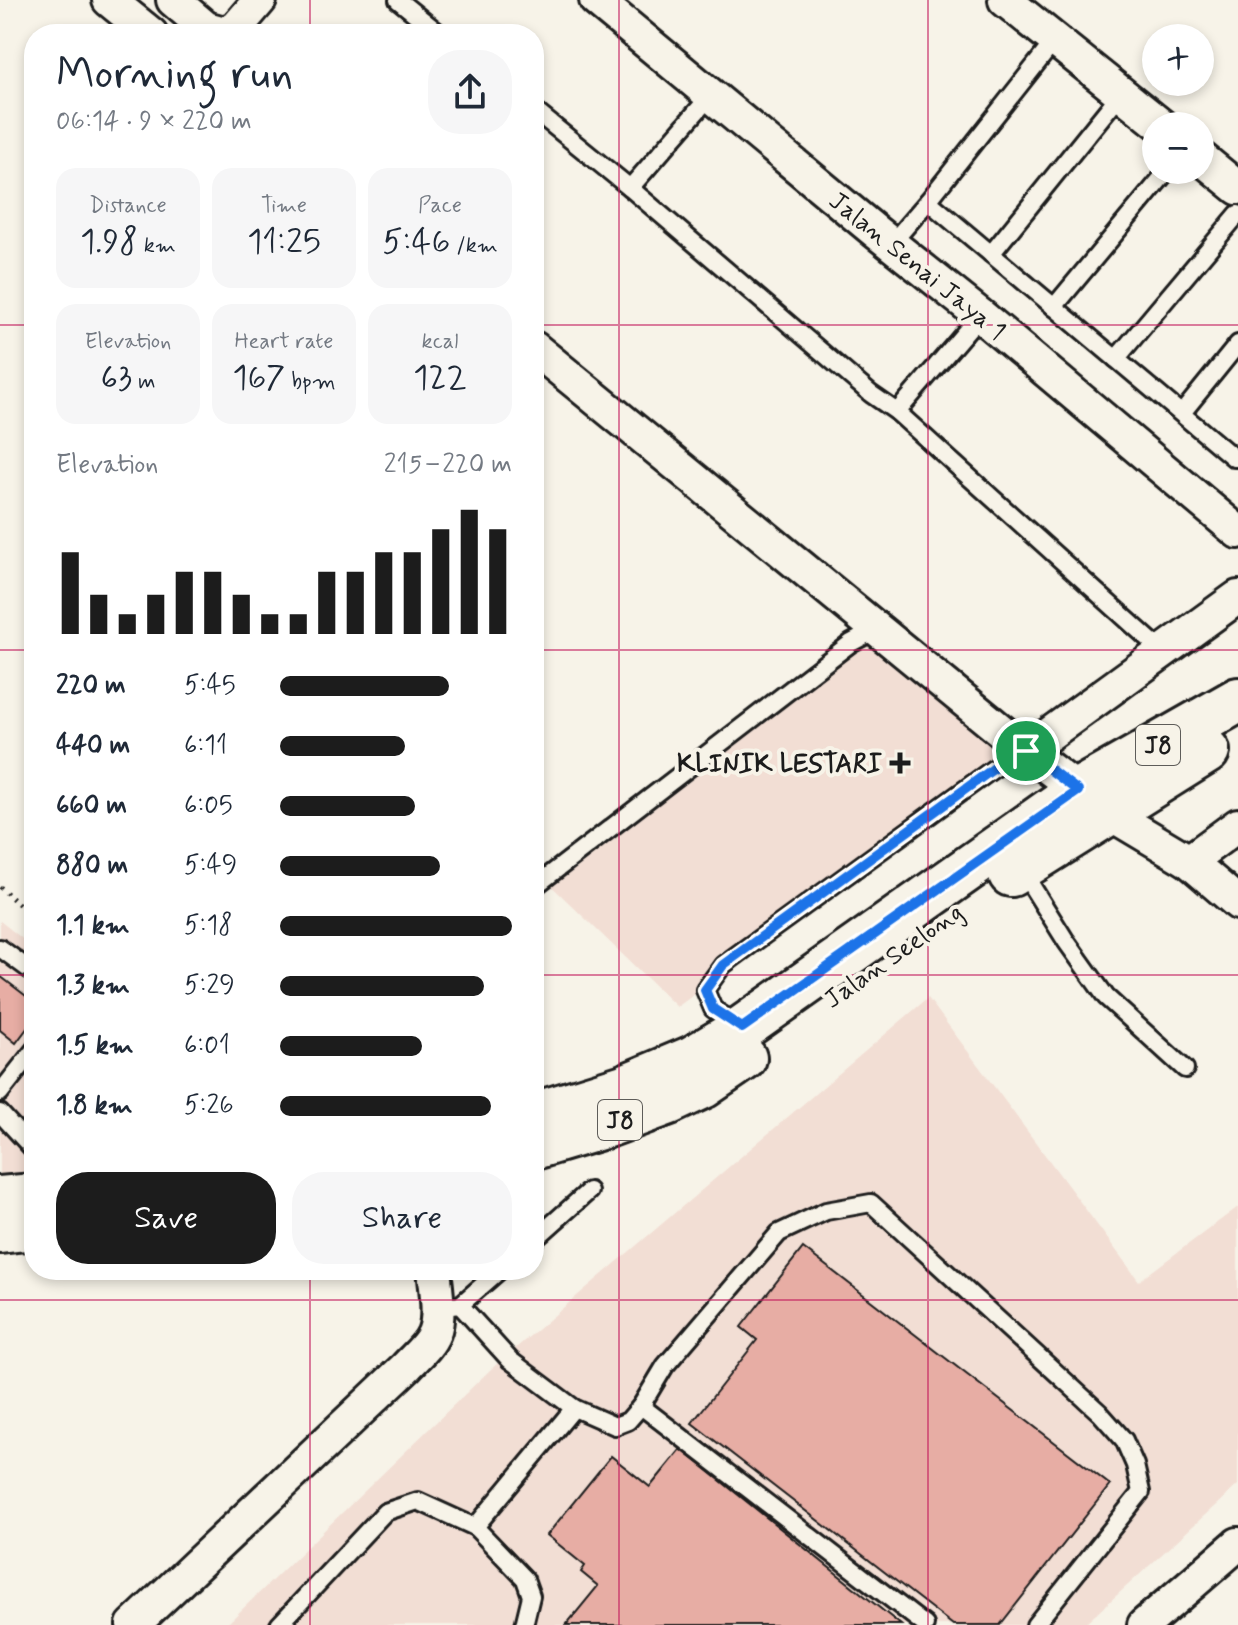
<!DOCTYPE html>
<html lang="en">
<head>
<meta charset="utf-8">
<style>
  body { margin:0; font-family:Mynerve,sans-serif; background:#f6f6f7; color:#1f2937; height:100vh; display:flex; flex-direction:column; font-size:30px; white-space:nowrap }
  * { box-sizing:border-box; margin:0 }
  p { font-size:26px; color:#747a83 }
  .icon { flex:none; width:44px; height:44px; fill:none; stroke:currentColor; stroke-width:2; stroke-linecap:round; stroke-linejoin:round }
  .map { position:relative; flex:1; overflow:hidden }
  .panel { position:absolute; left:24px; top:24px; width:520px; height:1256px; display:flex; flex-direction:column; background:#fff; border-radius:32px; box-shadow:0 4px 12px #0003 }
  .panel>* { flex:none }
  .buttons { position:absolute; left:1142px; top:24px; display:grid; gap:16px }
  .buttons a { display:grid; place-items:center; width:72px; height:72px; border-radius:50%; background:#fff; box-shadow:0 4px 12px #0003; font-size:40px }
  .pin { position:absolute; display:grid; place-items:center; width:68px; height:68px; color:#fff; margin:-34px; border:4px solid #fff; border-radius:50%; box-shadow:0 2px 8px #0007 }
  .round { display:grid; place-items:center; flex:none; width:84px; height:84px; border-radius:32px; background:#f6f6f7 }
  .head { display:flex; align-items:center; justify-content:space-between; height:136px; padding:0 32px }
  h1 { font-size:44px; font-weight:600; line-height:60px }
  .figures { display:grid; grid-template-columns:repeat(3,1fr); gap:12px; height:136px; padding:8px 32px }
  .figures div { display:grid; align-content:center; border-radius:20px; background:#f6f6f7; text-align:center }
  .figures b { font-size:34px; font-weight:600 }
  .figures small { font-size:22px; font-weight:400 }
  .figures p { font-size:22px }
  .chart { height:224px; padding:16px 32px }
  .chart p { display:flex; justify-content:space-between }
  .chart svg { width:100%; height:144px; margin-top:8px; stroke:#1c1c1c; stroke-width:6 }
  .button { display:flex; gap:16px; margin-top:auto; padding:16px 32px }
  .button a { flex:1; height:92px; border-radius:32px; background:#1c1c1c; color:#fff; font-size:32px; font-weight:600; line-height:92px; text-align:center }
  .button a+a { background:#f6f6f7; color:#1f2937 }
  ul { padding:0 32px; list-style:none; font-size:26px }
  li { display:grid; grid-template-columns:128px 96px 1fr; align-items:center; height:60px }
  li i { height:20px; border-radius:10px; background:#1c1c1c }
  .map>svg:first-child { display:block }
  .built { fill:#f2ded4 }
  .building { fill:#e7ada4; stroke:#1c1c1c; stroke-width:2 }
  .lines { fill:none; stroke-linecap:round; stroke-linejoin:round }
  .lane-casing { stroke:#1c1c1c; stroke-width:22 }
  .street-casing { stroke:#1c1c1c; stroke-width:38 }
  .primary-casing { stroke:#1c1c1c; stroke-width:50 }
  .path { stroke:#1c1c1c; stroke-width:5; stroke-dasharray:2 6; stroke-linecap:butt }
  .lane { stroke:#f7f3e8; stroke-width:16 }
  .street { stroke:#f7f3e8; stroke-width:32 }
  .primary { stroke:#f7f3e8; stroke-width:44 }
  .route-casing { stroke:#fff; stroke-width:16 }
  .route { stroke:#1a73e8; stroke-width:10 }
  .grid { fill:none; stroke:#c2185b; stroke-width:2; stroke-opacity:0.55 }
  .poi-dot { fill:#1c1c1c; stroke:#f7f3e8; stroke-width:3 }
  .labels { text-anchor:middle; stroke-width:8; stroke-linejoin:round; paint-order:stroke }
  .shield { fill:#f7f3e8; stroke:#5e5c59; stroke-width:2 }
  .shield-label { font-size:24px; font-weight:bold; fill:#1c1c1c }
  .street-label { font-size:26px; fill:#1c1c1c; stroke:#f7f3e8 }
  .poi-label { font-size:26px; font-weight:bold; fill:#1c1c1c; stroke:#f7f3e8; text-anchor:end }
</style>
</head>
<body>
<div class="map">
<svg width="1238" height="1625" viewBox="0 0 1238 1625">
  <rect width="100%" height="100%" fill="#f7f3e8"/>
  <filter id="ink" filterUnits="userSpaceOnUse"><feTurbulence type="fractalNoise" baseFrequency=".0125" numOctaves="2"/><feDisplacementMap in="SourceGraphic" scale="16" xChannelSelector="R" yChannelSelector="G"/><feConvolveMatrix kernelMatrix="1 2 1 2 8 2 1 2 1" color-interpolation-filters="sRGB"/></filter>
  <g filter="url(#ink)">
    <g class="built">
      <polygon points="859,630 1021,761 991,779 677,1007 539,874"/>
      <polygon points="0,921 34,948 34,1172 21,1177 0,1179"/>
      <polygon points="928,998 1139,1281 1238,1207 1238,1485 1084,1625 226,1625 491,1369"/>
    </g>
    <g class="building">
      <polygon points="0,976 34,1002 34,1019 16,1043 0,1030"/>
      <polygon points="803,1248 1110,1485 1000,1625 953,1625 692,1423 757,1340 741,1327"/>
      <polygon points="681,1449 901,1625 566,1625 598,1586 581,1572 585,1566 547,1535 611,1456 650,1487"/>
    </g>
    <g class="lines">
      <g class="lane-casing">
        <g id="lane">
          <polyline points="398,0 440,34"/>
          <polyline points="1056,39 928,201 1234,458 1238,458"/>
          <polyline points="534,110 630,188 871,394 897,412 1163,652"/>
          <polyline points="630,188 711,95"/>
          <polyline points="891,244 928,201"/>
          <polyline points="991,254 1121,93"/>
          <polyline points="1054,307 1168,170"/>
          <polyline points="1116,359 1238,214"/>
          <polyline points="897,412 980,315"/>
          <polyline points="1182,413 1238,344"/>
          <polyline points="1021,869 1066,941 1106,997 1185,1069"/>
          <polyline points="534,887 851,643 877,629"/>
          <polyline points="0,948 34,973"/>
          <polyline points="740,1026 713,1009 705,990 723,965 993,769 1026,751"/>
          <polyline points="0,1093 34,1050"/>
          <polyline points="0,1113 34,1150"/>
          <polyline points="534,1240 589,1191"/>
          <polyline points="460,1305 510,1360 574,1408 615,1426 628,1421 641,1406 665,1366 779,1233 826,1211 871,1203 1100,1413 1124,1440 1135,1465 1141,1492 1035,1625"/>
          <polyline points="451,1306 460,1305 500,1270"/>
          <polyline points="641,1406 925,1625"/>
          <polyline points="475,1527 574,1408"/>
          <polyline points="279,1625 385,1512 418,1501 475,1527 525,1579 531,1596 524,1625"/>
        </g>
      </g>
      <g class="street-casing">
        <g id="street">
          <polyline points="109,0 151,34"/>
          <polyline points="173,0 206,28 224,33 236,28 260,0"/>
          <polyline points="596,0 876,232 980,315 1238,532"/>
          <polyline points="1005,0 1162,126"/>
          <polyline points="1200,157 1238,188"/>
          <polyline points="534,348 1026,751 1107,812 1189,861 1238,903"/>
          <polyline points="1026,751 1238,597"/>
          <polyline points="1189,861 1238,825"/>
          <path d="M133,1625L406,1367C415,1357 429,1346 434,1333C441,1316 436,1288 434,1270"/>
          <polyline points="1144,1625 1238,1544"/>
        </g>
      </g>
      <g class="primary-casing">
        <g id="primary">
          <polyline points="1011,874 1207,751"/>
          <polyline points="534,1115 624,1087 693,1058 737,1032 1078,791 1238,700"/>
          <polyline points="534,1147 607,1125 669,1102 703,1086 744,1058"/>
          <polyline points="0,1199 34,1196"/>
          <polyline points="0,1231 34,1227"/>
        </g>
      </g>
      <polyline class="path" points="0,887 34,918"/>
      <use href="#lane" class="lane"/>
      <use href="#street" class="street"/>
      <use href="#primary" class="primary"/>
    </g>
  </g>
  <g class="lines" filter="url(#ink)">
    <g class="route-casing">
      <polygon id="route" points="1026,751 1078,791 742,1028 713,1009 705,990 723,965 993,769"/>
    </g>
    <use href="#route" class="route"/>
  </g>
  <path class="grid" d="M310,0V34M619,0V1625M928,0V1625M0,325H34M534,325H1238M0,650H34M534,650H1238M0,975H34M534,975H1238M310,1270V1625M0,1300H1238"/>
  <path class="poi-dot" d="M896 751h8v8h8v8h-8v8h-8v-8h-8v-8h8z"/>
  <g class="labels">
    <g class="shield">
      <rect x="1136" y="725" width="44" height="40" rx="6"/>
      <rect x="598" y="1100" width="44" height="40" rx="6"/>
    </g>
    <g class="shield-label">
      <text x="1158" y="753">J8</text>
      <text x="620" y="1128">J8</text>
    </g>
    <g class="street-label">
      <text transform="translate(918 265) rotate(39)" y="9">Jalan Senai Jaya 1</text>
      <text transform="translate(893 955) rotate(-35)" y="9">Jalan Seelong</text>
    </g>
    <g class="poi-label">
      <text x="882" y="772">KLINIK LESTARI</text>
    </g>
  </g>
</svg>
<div class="buttons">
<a>+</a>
<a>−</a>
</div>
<div class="pin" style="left:1026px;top:751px;background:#1e9e55"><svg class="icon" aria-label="arrive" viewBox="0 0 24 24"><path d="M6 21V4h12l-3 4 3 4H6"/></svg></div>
<section class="panel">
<div class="head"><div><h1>Morning run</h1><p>06:14 · 9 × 220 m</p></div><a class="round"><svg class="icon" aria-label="share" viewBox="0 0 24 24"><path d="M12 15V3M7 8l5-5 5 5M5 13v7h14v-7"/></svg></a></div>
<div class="figures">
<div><p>Distance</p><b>1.98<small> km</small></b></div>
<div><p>Time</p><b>11:25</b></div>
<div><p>Pace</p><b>5:46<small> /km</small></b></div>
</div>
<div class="figures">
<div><p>Elevation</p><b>63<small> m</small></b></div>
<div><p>Heart rate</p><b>167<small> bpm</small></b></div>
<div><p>kcal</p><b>122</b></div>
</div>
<div class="chart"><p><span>Elevation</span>215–220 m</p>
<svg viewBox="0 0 160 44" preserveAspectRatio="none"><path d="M5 44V19M15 44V32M25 44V38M35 44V32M45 44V25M55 44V25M65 44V32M75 44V38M85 44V38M95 44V25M105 44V25M115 44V19M125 44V19M135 44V12M145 44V6M155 44V12"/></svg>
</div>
<ul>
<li><b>220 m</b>5:45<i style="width:73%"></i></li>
<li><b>440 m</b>6:11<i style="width:54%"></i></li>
<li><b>660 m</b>6:05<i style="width:58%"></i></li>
<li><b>880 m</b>5:49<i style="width:69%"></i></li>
<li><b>1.1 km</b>5:18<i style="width:100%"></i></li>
<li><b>1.3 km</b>5:29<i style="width:88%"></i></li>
<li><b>1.5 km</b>6:01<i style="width:61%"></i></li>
<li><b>1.8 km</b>5:26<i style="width:91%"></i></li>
</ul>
<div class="button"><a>Save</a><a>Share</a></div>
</section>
</div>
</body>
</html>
